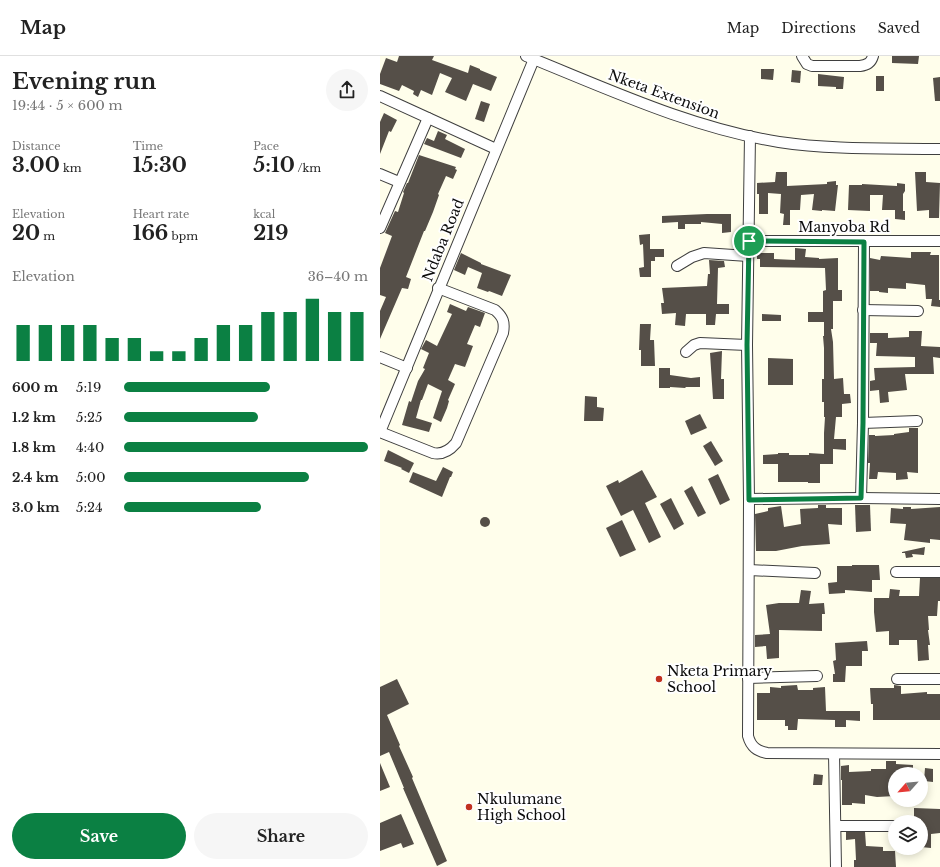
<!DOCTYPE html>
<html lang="en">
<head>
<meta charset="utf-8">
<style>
  body { margin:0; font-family:"Libre Baskerville",serif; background:#f6f6f6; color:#222; height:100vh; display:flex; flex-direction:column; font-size:15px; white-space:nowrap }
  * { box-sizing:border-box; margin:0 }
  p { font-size:13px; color:#767676 }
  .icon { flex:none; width:22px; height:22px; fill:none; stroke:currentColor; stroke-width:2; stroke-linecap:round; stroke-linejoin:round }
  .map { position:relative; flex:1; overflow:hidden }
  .side { display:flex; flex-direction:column; background:#fff; width:380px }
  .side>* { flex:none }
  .needle { width:26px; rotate:243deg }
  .buttons { position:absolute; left:508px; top:711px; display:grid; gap:8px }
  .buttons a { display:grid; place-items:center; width:40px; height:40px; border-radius:50%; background:#fff; box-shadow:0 2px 10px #0003; font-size:20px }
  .pin { position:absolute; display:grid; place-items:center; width:34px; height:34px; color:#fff; margin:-17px; border:2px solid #fff; border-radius:50%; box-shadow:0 1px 4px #0007 }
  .round { display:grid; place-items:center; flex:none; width:42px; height:42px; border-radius:21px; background:#f6f6f6 }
  .headline { display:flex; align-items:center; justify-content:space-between; height:68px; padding:0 12px }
  h1 { font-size:22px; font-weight:700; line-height:30px }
  .figures { display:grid; grid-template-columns:repeat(3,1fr); gap:6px; height:68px; padding:4px 12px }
  .figures div { display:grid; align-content:center }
  .figures b { font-size:20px; font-weight:700 }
  .figures small { font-size:11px; font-weight:400 }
  .figures p { font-size:11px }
  .chart { height:112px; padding:8px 12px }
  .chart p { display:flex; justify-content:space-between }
  .chart svg { width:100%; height:72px; margin-top:4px; stroke:#0b8043; stroke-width:6 }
  .action { display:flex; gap:8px; margin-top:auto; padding:8px 12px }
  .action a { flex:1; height:46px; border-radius:24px; background:#0b8043; color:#fff; font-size:16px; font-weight:700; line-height:46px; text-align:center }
  .action a+a { background:#f6f6f6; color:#222 }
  ul { padding:0 12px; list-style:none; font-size:13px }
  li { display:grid; grid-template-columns:64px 48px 1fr; align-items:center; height:30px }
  li i { height:10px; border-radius:5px; background:#0b8043 }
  header { display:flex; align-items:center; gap:24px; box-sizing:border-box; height:56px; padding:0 20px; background:#fff; border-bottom:1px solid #e0e0e0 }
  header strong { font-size:19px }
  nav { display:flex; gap:22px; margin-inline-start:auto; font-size:14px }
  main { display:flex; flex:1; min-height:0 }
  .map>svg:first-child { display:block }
  .building { fill:#554f48 }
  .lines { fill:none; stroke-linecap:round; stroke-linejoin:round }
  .minor-casing { stroke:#3f3f3f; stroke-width:12 }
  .minor { stroke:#fff; stroke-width:10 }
  .route-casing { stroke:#fff; stroke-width:8 }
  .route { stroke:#0b8043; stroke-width:5 }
  .poi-dot { fill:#c1311f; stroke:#fff; stroke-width:1.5 }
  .labels { text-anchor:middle; stroke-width:4; stroke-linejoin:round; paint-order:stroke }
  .street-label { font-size:14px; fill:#0c0c0c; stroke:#fff }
  .poi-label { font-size:14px; fill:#0c0c0c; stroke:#fff; text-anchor:start }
</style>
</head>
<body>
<header>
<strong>Map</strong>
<nav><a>Map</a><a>Directions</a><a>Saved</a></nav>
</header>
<main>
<section class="side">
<div class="headline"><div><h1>Evening run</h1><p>19:44 · 5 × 600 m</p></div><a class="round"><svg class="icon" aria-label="share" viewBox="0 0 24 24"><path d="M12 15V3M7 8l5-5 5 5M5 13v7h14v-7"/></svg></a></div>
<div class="figures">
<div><p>Distance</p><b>3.00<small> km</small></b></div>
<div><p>Time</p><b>15:30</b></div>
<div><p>Pace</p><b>5:10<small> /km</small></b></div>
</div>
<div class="figures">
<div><p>Elevation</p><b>20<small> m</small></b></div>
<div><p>Heart rate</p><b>166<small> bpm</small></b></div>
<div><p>kcal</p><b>219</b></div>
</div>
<div class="chart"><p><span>Elevation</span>36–40 m</p>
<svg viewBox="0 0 160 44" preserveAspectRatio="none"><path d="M5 44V22M15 44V22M25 44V22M35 44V22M45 44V30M55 44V30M65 44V38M75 44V38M85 44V30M95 44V22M105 44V22M115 44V14M125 44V14M135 44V6M145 44V14M155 44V14"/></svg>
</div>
<ul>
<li><b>600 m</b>5:19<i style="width:60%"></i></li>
<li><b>1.2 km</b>5:25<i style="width:55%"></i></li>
<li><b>1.8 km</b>4:40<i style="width:100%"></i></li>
<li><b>2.4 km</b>5:00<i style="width:76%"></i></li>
<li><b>3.0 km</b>5:24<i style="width:56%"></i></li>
</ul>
<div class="action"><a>Save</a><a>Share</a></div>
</section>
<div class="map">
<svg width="560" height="811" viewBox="0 0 560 811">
  <rect width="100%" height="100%" fill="#fffeeb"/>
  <g class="building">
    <polygon points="19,0 54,0 52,4 88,17 90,9 100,13 100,14 117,21 111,35 93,28 86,45 65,36 72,22 60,17 52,39 41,34 38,41 33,38 34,35 22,29 19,35 0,28 0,18 6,2 17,6"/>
    <polygon points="512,0 539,0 538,8 512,7"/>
    <polygon points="381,13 394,13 393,24 381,23"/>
    <polygon points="412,14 421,15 420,27 411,26"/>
    <polygon points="438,18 464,21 463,33 456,33 456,31 438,30"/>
    <rect x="496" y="20" width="8" height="15"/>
    <polygon points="560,21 560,45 555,45 553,22"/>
    <polygon points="101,45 110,48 104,66 95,63"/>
    <polygon points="4,57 17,64 11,76 9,75 0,98 0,66"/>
    <polygon points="58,75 67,79 65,83 85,93 81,102 44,88 47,82 54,85"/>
    <polygon points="39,99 76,111 75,113 77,114 73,123 66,120 58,138 59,139 53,156 45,175 44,175 26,221 31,223 28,233 22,232 0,283 0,255 6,241 0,239 0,212 12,180 5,177 15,155 18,156 24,137 23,136 27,127 28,127"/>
    <polygon points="396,116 407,116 407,130 447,128 447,126 456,125 456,129 458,129 455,155 442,154 442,155 432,154 434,138 421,139 420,154 410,154 410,169 403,169 404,158 400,157 401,138 388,137 388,158 379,158 379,138 377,138 377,127 395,126"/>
    <polygon points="535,116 546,116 546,126 560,127 559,162 549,162 549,154 537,155"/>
    <polygon points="517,127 525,128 525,135 523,138 523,155 525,155 525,164 515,163 515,154 502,154 503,139 490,139 490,155 468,154 469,129 482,129 482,128 517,130"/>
    <polygon points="327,158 351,158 351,176 342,177 342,168 321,166 321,168 305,168 305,173 298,173 298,166 282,167 282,160"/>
    <polygon points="270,178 270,193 284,193 284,201 275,201 275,205 271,205 271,221 260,221 259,212 264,211 263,188 260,189 259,179"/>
    <polygon points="415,192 426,193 425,201 439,202 439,203 458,202 458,234 462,234 462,245 453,245 453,273 451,273 453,286 454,323 463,322 464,338 470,338 471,347 462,348 462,361 456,361 454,383 466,383 466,394 453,393 453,408 440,408 440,427 428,427 428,426 398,426 398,408 383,408 383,399 398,398 398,397 409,397 409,399 429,399 429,397 444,398 444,377 445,361 444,361 444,346 442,346 442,323 444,323 444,292 443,280 444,280 444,266 428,266 428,256 443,256 443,235 446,234 445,212 380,211 380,203 377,203 377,197 394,197 394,203 415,204"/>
    <polygon points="531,196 551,196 550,199 559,199 559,244 560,244 560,251 551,250 552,243 546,243 545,229 526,227 526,233 508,232 508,237 499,236 499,235 490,235 490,202 500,204 501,200 531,202"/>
    <polygon points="81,197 101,207 101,208 131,219 122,240 109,235 108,236 97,232 102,217 88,211 85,219 74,214"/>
    <polygon points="329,204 344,205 345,211 338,212 337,248 349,248 349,258 336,258 335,269 326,269 326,258 306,258 305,270 295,269 296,257 282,258 281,247 284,247 282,232 327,230 328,218 330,218"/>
    <polygon points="70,248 86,255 88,251 105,257 100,271 95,269 87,288 93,290 85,311 75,308 68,324 75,328 68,344 69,345 67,352 61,366 53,362 62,335 48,328 42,344 41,344 36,362 52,367 49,376 22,369 29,345 31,346 38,325 45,313 43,312 49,297 41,293 46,284 57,290 72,258 67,256"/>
    <polygon points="382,258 401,259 401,265 382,265"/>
    <polygon points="260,268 271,268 270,284 274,284 275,310 261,310 261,294 259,294"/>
    <polygon points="529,275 542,275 541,290 560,291 560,302 553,301 554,318 525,318 527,334 508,336 509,346 500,347 499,334 490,335 490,325 495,324 494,312 535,311 535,301 496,300 497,287 490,287 490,277 508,277 508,282 529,281"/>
    <polygon points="342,295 341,323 344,323 344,343 333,343 330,297"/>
    <polygon points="388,302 413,303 413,329 388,329"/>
    <polygon points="279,312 290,312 290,319 311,322 320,321 320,331 306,331 305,332 290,331 290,332 279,332"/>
    <polygon points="205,340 217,341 217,351 224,352 223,365 204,365"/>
    <polygon points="320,358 327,372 311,379 305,365"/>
    <polygon points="529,372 538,372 538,417 527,416 528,423 516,424 516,417 498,416 497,423 489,423 490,407 488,407 489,379 495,379 495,380 514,379 514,378 529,376"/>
    <polygon points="331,385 343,405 335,410 323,390"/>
    <polygon points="8,394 34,407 29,417 21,413 22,412 4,405"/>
    <polygon points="63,411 73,416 71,421 70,421 62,441 29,426 33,416 56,425"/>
    <polygon points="262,414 277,441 265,447 281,481 269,487 253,454 241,460 226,430 238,424 239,427"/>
    <polygon points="338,418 350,444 340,449 328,423"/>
    <polygon points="312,430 326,457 318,461 304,435"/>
    <polygon points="291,442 304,468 294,474 280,448"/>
    <polygon points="438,449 446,449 446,452 462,452 462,469 448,468 450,488 422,490 396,495 376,495 375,458 388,455 388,452 401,450 404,471 421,468 420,453 438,452"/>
    <polygon points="475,449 490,449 491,475 476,476"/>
    <polygon points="523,451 531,451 531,453 560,451 560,484 550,483 550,487 524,484 526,468 510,467 511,452 523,453"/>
    <circle cx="105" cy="466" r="5"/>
    <polygon points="242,464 256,494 240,501 226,472"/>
    <polygon points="545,491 544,499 532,498 533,501 526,502 525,497 522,497 522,496"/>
    <polygon points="472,509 499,509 500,524 492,524 492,536 465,534 465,537 449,538 448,527 457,526 457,510 472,510"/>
    <polygon points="540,522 560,522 560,545 558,545 557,560 548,560 549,574 548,574 550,589 548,589 549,604 538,605 537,584 519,584 519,589 509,589 509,575 496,576 494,556 494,542 509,542 510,533 520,534 519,540 539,540"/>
    <polygon points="421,534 431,535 429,548 444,547 445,558 442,558 442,575 399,574 399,602 387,603 386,590 375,591 375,579 390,578 386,549 399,547 419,547"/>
    <polygon points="487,585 488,595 482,595 482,610 466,610 465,626 453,626 453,618 455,618 453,605 456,604 455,587"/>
    <polygon points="17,623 29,648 7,659 20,689 19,690 33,721 32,722 67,805 57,810 23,732 24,732 9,696 0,700 0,631"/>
    <polygon points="417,629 418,634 433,634 433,632 445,631 446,655 480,655 480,665 466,664 466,671 455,671 455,664 418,663 417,674 408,674 408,670 405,670 405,664 377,664 377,637 390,637 390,631 401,632 401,630"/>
    <polygon points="514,629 521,630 521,638 547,636 547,638 560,638 560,664 493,664 493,648 491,648 490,632 514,632"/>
    <polygon points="506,705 516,705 516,708 533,709 533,718 515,718 515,740 497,741 485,739 485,748 472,747 472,749 462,749 462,724 461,724 461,710 469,709 469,716 491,715 491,713 506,713"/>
    <polygon points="0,707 10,731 0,735"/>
    <polygon points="545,712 553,713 553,726 544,725"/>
    <polygon points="434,718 443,719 442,729 433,729"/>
    <polygon points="534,752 560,753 560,777 551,778 551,792 541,791 541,763 534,763"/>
    <polygon points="21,758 34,788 23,792 21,787 0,795 0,767"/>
    <polygon points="466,776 485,776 486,790 503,791 503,795 515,795 516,811 474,811 474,804 476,804 475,783 466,784"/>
  </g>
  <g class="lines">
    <g class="minor-casing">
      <g id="minor">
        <path d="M146,0C228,33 311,72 399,86C452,94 506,92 560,93"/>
        <path d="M422,0L427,8L432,10H480C487,9 491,7 493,0"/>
        <polyline points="0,40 116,93"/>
        <path d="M370,80L367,289L369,443L368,680C371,691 377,695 387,697L560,698"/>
        <polyline points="0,118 19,126"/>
        <polyline points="0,172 48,62"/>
        <polyline points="369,185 560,185"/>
        <polyline points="297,210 312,201 324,197 368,200"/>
        <polyline points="483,254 538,255"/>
        <polyline points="306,296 314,289 320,287 367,289"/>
        <polyline points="0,301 27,312"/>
        <polyline points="483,367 537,365"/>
        <polyline points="0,376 154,3"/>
        <path d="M0,376L53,397C62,399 70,394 76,387L123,277C125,266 123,261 115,254L58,232"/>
        <polyline points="481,442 483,367 484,186"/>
        <polyline points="369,443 481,442 560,443"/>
        <polyline points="369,514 435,517"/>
        <polyline points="516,516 560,516"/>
        <polyline points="368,622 437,620"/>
        <polyline points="517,623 560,623"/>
        <polyline points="454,698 456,811"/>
        <polyline points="456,770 513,770"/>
      </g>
    </g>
    <use href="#minor" class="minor"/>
  </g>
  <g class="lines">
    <g class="route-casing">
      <polygon id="route" points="369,185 484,186 483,367 481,442 369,444 367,289"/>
    </g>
    <use href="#route" class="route"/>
  </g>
  <g class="poi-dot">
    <circle cx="279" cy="623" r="4"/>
    <circle cx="89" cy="751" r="4"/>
  </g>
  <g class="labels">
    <g class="street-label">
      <text transform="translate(284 38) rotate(20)" y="5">Nketa Extension</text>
      <text x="464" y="176">Manyoba Rd</text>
      <text transform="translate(63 184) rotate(-68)" y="5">Ndaba Road</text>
    </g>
    <g class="poi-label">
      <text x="287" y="620">Nketa Primary<tspan x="287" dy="16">School</tspan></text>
      <text x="97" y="748">Nkulumane<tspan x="97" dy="16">High School</tspan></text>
    </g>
  </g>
</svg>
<div class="buttons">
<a><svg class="needle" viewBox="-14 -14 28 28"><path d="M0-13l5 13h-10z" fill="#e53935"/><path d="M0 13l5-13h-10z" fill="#767676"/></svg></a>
<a><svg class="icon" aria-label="layers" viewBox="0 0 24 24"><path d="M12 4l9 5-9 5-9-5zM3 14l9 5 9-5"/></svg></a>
</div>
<div class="pin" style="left:369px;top:185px;background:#1e9e55"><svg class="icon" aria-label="arrive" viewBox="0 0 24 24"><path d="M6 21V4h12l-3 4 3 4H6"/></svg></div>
</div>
</main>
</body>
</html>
